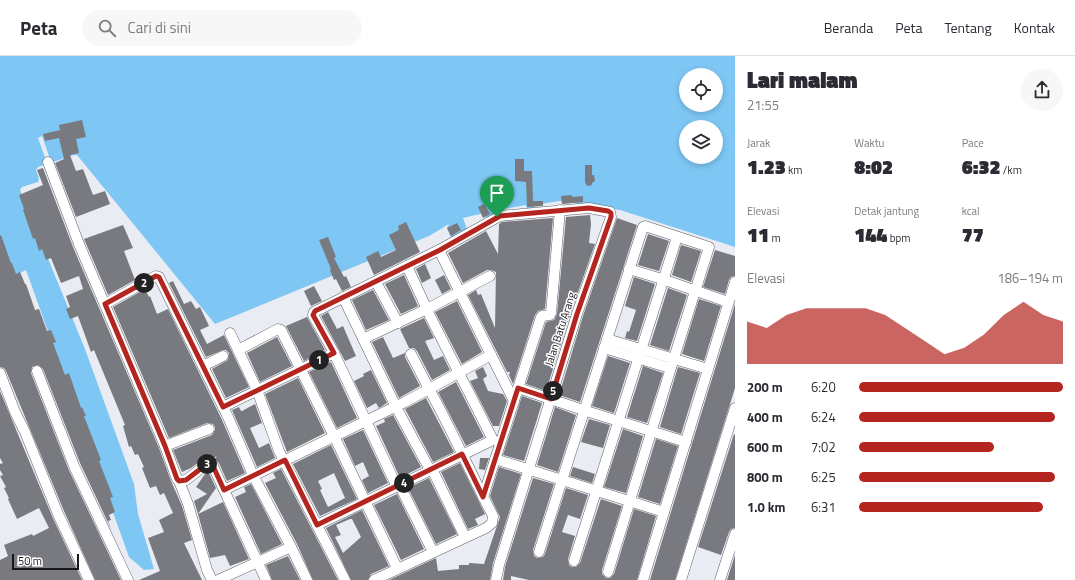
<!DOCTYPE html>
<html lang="id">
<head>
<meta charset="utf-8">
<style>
  body { margin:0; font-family:"Titillium Web",sans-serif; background:#f7f7f7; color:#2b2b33; height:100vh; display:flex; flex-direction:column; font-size:15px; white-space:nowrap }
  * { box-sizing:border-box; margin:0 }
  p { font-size:13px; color:#7c7c81 }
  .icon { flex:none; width:22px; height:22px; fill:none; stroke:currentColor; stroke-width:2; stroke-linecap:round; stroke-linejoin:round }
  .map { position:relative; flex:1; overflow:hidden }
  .details { display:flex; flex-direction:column; background:#fff; width:340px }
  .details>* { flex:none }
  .buttons { position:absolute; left:679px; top:12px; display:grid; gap:8px }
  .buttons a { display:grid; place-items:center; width:44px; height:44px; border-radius:50%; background:#fff; box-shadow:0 2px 6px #0003; font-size:20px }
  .scale { position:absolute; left:12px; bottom:10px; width:67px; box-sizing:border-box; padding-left:4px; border:2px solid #17171a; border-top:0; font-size:11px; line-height:14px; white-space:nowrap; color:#17171a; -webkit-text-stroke:3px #fff; paint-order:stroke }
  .pin { position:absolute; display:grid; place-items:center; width:34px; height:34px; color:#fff; margin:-41px -17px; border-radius:50% 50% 50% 0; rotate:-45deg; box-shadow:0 0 4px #0007 }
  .pin .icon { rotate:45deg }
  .km { position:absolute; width:20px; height:20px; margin:-10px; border-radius:50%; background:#222; color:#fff; font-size:11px; line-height:20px; text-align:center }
  .round { display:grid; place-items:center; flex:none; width:42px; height:42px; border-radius:21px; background:#f7f7f7 }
  .overview { display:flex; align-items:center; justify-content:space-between; height:68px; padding:0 12px }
  h1 { font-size:22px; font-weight:800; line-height:30px }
  .stats { display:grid; grid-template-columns:repeat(3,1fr); gap:6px; height:68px; padding:4px 12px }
  .stats div { display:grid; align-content:center }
  .stats b { font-size:20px; font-weight:800 }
  .stats small { font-size:11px; font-weight:400 }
  .stats p { font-size:11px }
  .chart { height:112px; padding:8px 12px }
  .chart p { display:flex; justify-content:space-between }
  .chart svg { width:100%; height:72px; margin-top:4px; fill:#b4251f; opacity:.7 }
  ul { padding:0 12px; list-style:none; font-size:13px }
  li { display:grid; grid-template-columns:64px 48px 1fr; align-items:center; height:30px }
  li i { height:10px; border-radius:5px; background:#b4251f }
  header { display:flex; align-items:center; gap:24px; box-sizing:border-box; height:56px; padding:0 20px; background:#fff; border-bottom:1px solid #e1e1e2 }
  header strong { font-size:19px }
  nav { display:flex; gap:22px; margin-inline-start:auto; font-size:14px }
  .search { width:280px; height:36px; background:#f7f7f7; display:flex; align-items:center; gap:10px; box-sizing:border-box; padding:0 14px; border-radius:22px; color:#7c7c81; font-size:15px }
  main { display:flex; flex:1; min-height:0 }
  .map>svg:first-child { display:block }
  .water { fill:#7ec7f5; fill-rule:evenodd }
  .pier { fill:#eaecf3 }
  .building { fill:#787a80; fill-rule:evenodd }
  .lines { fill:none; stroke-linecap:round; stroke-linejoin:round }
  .minor-casing { stroke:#606167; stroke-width:11 }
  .minor { stroke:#fff; stroke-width:10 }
  .route-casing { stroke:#fff; stroke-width:8 }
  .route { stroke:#b4251f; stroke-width:5 }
  .labels { text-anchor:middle; stroke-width:3; stroke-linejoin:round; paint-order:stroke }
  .street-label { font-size:11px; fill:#17171a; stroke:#fff }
</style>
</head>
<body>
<header>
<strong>Peta</strong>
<div class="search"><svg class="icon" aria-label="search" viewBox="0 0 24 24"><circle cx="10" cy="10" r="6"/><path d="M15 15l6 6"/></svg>Cari di sini</div>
<nav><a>Beranda</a><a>Peta</a><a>Tentang</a><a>Kontak</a></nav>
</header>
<main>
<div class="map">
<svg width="735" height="524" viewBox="0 0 735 524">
  <rect width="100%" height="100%" fill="#eaecf3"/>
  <path class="water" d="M0,0H735V191L620,154L560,145L534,149V156H527L526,149L493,155L494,161L487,165L484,157L463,162L468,176L451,182L447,172L449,168L429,180L215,268L77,99H74L38,111L36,114L39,122L38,126L22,131L20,134L85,293L134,428L138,458L154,513L144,514L129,501L26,214L0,227ZM686,19H716V49H686ZM686,71H716V101H686Z"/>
  <polygon class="pier" points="42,80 51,106 47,107 38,82"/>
  <g class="building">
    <polygon points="82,64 86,81 76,83 79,97 70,99 76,115 83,113 93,139 105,135 110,148 76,161 55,107 64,103 59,82 45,85 43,78 60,74 59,69"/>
    <polygon points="515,103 524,103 524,115 532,115 533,145 543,145 543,150 527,151 526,126 515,125"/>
    <polygon points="585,109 592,109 592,119 594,119 595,125 592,127 592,129 587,130 585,126"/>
    <polygon points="43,112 73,191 159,392 171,425 182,450 192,484 184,487 202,524 139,524 160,515 148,482 164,476 159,464 173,457 164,437 160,439 156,430 150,432 142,412 144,411 138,398 135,399 131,390 129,391 123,370 125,369 94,294 91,296 78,260 70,263 66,253 70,251 66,240 83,233 79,220 61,227 51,202 46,204 42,193 39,195 35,182 33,183 23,154 24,153 19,139 43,129 37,114"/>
    <polygon points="572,139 572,141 583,140 583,146 562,148 561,140"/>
    <polygon points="484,148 490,158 483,162 478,151"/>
    <polygon points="590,159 591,168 589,187 595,188 571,256 546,335 526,328 546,266 554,264 557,258 566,161"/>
    <polygon points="553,162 545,253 538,255 535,259 513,328 509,319 510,316 507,316 468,239 476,234 478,239 481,238 495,272 496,216 491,214 487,214 463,227 448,197 486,175 498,198 499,168 502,166"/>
    <polygon points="617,162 637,169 580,346 559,339 583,260"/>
    <polygon points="406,166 420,196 374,219 366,201 378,195 381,201 396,194 389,179 399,174 398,170"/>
    <polygon points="457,167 461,174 451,180 447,172"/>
    <polygon points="123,169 133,192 124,195 135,224 108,239 84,183"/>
    <polygon points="648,178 669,185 659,215 638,209"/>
    <polygon points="1,179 11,207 12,207 16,218 20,216 25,228 26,228 35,254 39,253 47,275 51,274 56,286 53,287 65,319 69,317 81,352 82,351 86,360 84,360 101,404 99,405 113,441 110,442 115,456 109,459 111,464 108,465 112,475 80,407 43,313 38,309 32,311 31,317 68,412 121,524 95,524 64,455 6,315 4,312 0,311 0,180"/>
    <polygon points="328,181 336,201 334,202 344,221 346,220 351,231 342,235 336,223 334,224 330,214 331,213 319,184"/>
    <polygon points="681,189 701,195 691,226 672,219"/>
    <polygon points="715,194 735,200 735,220 731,221 729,224 725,238 703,231"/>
    <polygon points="425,208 431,222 422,227 416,213"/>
    <polygon points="404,219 418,250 401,258 385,228"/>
    <polygon points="444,219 451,233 442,238 435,224"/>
    <polygon points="634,221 655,228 637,285 625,282 627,275 629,276 636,254 625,250"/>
    <polygon points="173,225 184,248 191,245 196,253 200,251 209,270 200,274 207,288 224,279 249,331 226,342 212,313 228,304 229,297 226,294 223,294 206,301 169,227"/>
    <polygon points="314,230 322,245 311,250 304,235"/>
    <polygon points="668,232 687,239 669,295 650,289"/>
    <polygon points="145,233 149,241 150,240 157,258 168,253 222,364 245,417 227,425 219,407 214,404 217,400 212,403 206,402 203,403 191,412 182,416 173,394 212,379 215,374 215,371 213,368 207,367 169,382 113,251"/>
    <polygon points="373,234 389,264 366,274 352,244"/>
    <polygon points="699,243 721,250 704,305 682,298"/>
    <polygon points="457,245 482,296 462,308 435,256"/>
    <polygon points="735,248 735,332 675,524 650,524"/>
    <polygon points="328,256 337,273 343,270 356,300 345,305 321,260"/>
    <polygon points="307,261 325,294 304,305 286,270"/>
    <polygon points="424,262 434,282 425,285 434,304 443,300 450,314 432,324 417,295 414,292 409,292 400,273"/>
    <polygon points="277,281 292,310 260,326 247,297"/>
    <polygon points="383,281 393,302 405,297 405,301 420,330 399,342 372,286"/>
    <polygon points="608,300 630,307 614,357 592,350"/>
    <polygon points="331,306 357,362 337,372 309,316"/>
    <polygon points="643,310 663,317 647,367 627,361"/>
    <polygon points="483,311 487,320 483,323 488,335 503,338 507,345 499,370 493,370 470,325 478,322 475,315"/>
    <polygon points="678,311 700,317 681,378 660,371"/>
    <polygon points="371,314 387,347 379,352 376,347 367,352 354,325 364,320 363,318"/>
    <polygon points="298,322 325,377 287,396 265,338"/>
    <polygon points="456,326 484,381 466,390 438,336"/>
    <polygon points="0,335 52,460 82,524 0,524 0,504 8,500 4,489 32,478 33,480 49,472 39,452 17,463 8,443 9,442 4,432 6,431 0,420 3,419 0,414 0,408 3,407 0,402"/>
    <polygon points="522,340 542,347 524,405 503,399"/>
    <polygon points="426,342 454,396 433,406 405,353"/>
    <polygon points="255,348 262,367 250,372 259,392 269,387 275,402 257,411 232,354 239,351 241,355 242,355"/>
    <polygon points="555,351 576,359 558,416 537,409"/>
    <polygon points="393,359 421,411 400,422 376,370 385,366 384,363"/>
    <polygon points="589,363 610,369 603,392 581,386"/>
    <polygon points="623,373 643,380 626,437 604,431"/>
    <polygon points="363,374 388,427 368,437 362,424 369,420 363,406 355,410 343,383"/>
    <polygon points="734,378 735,379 735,472 731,473 729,476 721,499 698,491"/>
    <polygon points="656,383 678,390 660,448 638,441"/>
    <path d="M331,389L357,443L320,460L293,408ZM334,417L345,442L328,451L320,434L322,433L318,425Z"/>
    <polygon points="480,402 489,402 485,414 479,413"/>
    <polygon points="460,407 485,458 475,463 478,469 468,473 441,416"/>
    <polygon points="499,411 521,418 493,507 490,524 389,524 436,502 438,515 459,513 459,509 469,509 469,507 484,508 500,461 490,440"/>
    <polygon points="573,411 595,418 592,427 570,420"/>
    <polygon points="281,413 338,524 313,524 297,488 265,427 276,422 273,417"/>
    <polygon points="208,415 216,432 198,458 194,445 207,438 196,431 205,418"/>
    <polygon points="429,422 457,478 436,488 408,432"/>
    <polygon points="533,422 554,428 533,494 534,500 537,502 543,501 545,498 566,432 588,439 580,463 568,459 562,476 575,480 568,503 569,509 572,511 576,511 580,507 601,443 622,450 602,514 602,518 606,522 610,522 614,518 634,453 656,460 637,524 529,524 511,520 511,524 503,524 505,511"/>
    <polygon points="251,428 282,488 261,498 235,441 246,436 244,431"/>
    <polygon points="397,438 424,493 401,504 374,449"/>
    <polygon points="223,446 249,503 230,510 225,499 210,502 198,458"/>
    <path d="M362,454L389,510L371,518L368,524H351L326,472ZM350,463H352L361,481L343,497L335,481L341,479L336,469Z"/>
    <polygon points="735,499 735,524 727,524"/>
    <polygon points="288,500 300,524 272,524 266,509"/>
  </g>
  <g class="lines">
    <g class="minor-casing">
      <g id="minor">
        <path d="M48,106L79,188L165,390L177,423L179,425L186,424L207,408L213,410L224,434L405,346L429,333C452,374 471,418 493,460L492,467L486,472L374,524"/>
        <polyline points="629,213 662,223 728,246"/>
        <polyline points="376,226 398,267"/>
        <polyline points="343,241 396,351 430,414"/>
        <polyline points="105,248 156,220 159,221 228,361 253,419 291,491 218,524"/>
        <polyline points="230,277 257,334 279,395 345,524"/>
        <polyline points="363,283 427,253 490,220"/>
        <polyline points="607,283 708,313"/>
        <polyline points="604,292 670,312"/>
        <polyline points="238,294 278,273 281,274 334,380 397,512"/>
        <polyline points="334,297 313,259 314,256 439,194 500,160 589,152 610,156 611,161 577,258 499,509 496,524"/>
        <polyline points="411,298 429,333 491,299 439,194"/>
        <polyline points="491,299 514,345"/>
        <polyline points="203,310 223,300"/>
        <polyline points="37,315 74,410 128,524"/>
        <polyline points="0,317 15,356 25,376 58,458 89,524"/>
        <polyline points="518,332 583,354 686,386"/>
        <polyline points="223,351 334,297 397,431"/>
        <polyline points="165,390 209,373"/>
        <polyline points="495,403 664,456"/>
        <polyline points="432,413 465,481"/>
        <polyline points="179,425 188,448 207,514 212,524"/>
        <polyline points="400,430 433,496"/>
        <polyline points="224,434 266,524"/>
        <polyline points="483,441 541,261 542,260 550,259 551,257 560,154"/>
        <polyline points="317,469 493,384 430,260 407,210"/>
        <polyline points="291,491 307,524"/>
        <polyline points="539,496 643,171 645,170 709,191 674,302 608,516"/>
        <polyline points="574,505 677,181"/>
        <polyline points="643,524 735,226"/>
        <polyline points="681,524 735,352"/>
        <polyline points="720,524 735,478"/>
      </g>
    </g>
    <use href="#minor" class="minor"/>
  </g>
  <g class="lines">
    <g class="route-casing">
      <polygon id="route" points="589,152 608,155 611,157 611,161 577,258 551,343 518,332 483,441 462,398 317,469 285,404 224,434 213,410 207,408 186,424 179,425 177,423 165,390 105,248 156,220 159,221 223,351 334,297 313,259 315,255 440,194 500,160"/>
    </g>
    <use href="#route" class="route"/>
  </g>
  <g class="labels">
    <g class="street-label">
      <text transform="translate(560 273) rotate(-72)" y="4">Jalan Batu Arang</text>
    </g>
  </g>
</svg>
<div class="buttons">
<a><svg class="icon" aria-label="locate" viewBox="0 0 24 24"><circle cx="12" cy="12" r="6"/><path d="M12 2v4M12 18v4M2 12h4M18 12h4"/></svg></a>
<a><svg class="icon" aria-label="layers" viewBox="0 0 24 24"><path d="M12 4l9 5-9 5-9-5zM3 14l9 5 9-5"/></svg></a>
</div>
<div class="scale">50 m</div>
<div class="pin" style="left:497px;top:161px;background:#1e9e55"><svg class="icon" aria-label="arrive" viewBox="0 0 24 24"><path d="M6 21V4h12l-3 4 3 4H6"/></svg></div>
<b class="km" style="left:319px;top:304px">1</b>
<b class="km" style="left:144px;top:227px">2</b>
<b class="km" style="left:207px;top:408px">3</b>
<b class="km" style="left:404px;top:427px">4</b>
<b class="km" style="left:553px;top:335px">5</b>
</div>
<section class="details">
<div class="overview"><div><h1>Lari malam</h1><p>21:55</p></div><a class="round"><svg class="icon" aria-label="share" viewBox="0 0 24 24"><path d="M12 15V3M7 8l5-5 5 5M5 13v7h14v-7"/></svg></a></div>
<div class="stats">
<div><p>Jarak</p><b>1.23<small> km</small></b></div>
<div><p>Waktu</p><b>8:02</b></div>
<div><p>Pace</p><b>6:32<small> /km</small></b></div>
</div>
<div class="stats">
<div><p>Elevasi</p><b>11<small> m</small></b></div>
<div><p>Detak jantung</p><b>144<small> bpm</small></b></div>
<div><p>kcal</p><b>77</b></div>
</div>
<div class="chart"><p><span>Elevasi</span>186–194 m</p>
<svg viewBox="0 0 160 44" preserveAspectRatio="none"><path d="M0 44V18L10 22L20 14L30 10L40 10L50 10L60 10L70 14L80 22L90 30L100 38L110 34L120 26L130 14L140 6L150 14L160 18V44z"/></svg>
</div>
<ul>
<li><b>200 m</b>6:20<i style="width:100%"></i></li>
<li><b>400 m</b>6:24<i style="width:96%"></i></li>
<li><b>600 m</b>7:02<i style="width:66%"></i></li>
<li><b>800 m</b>6:25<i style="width:96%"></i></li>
<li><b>1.0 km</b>6:31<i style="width:90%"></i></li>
</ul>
</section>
</main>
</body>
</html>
